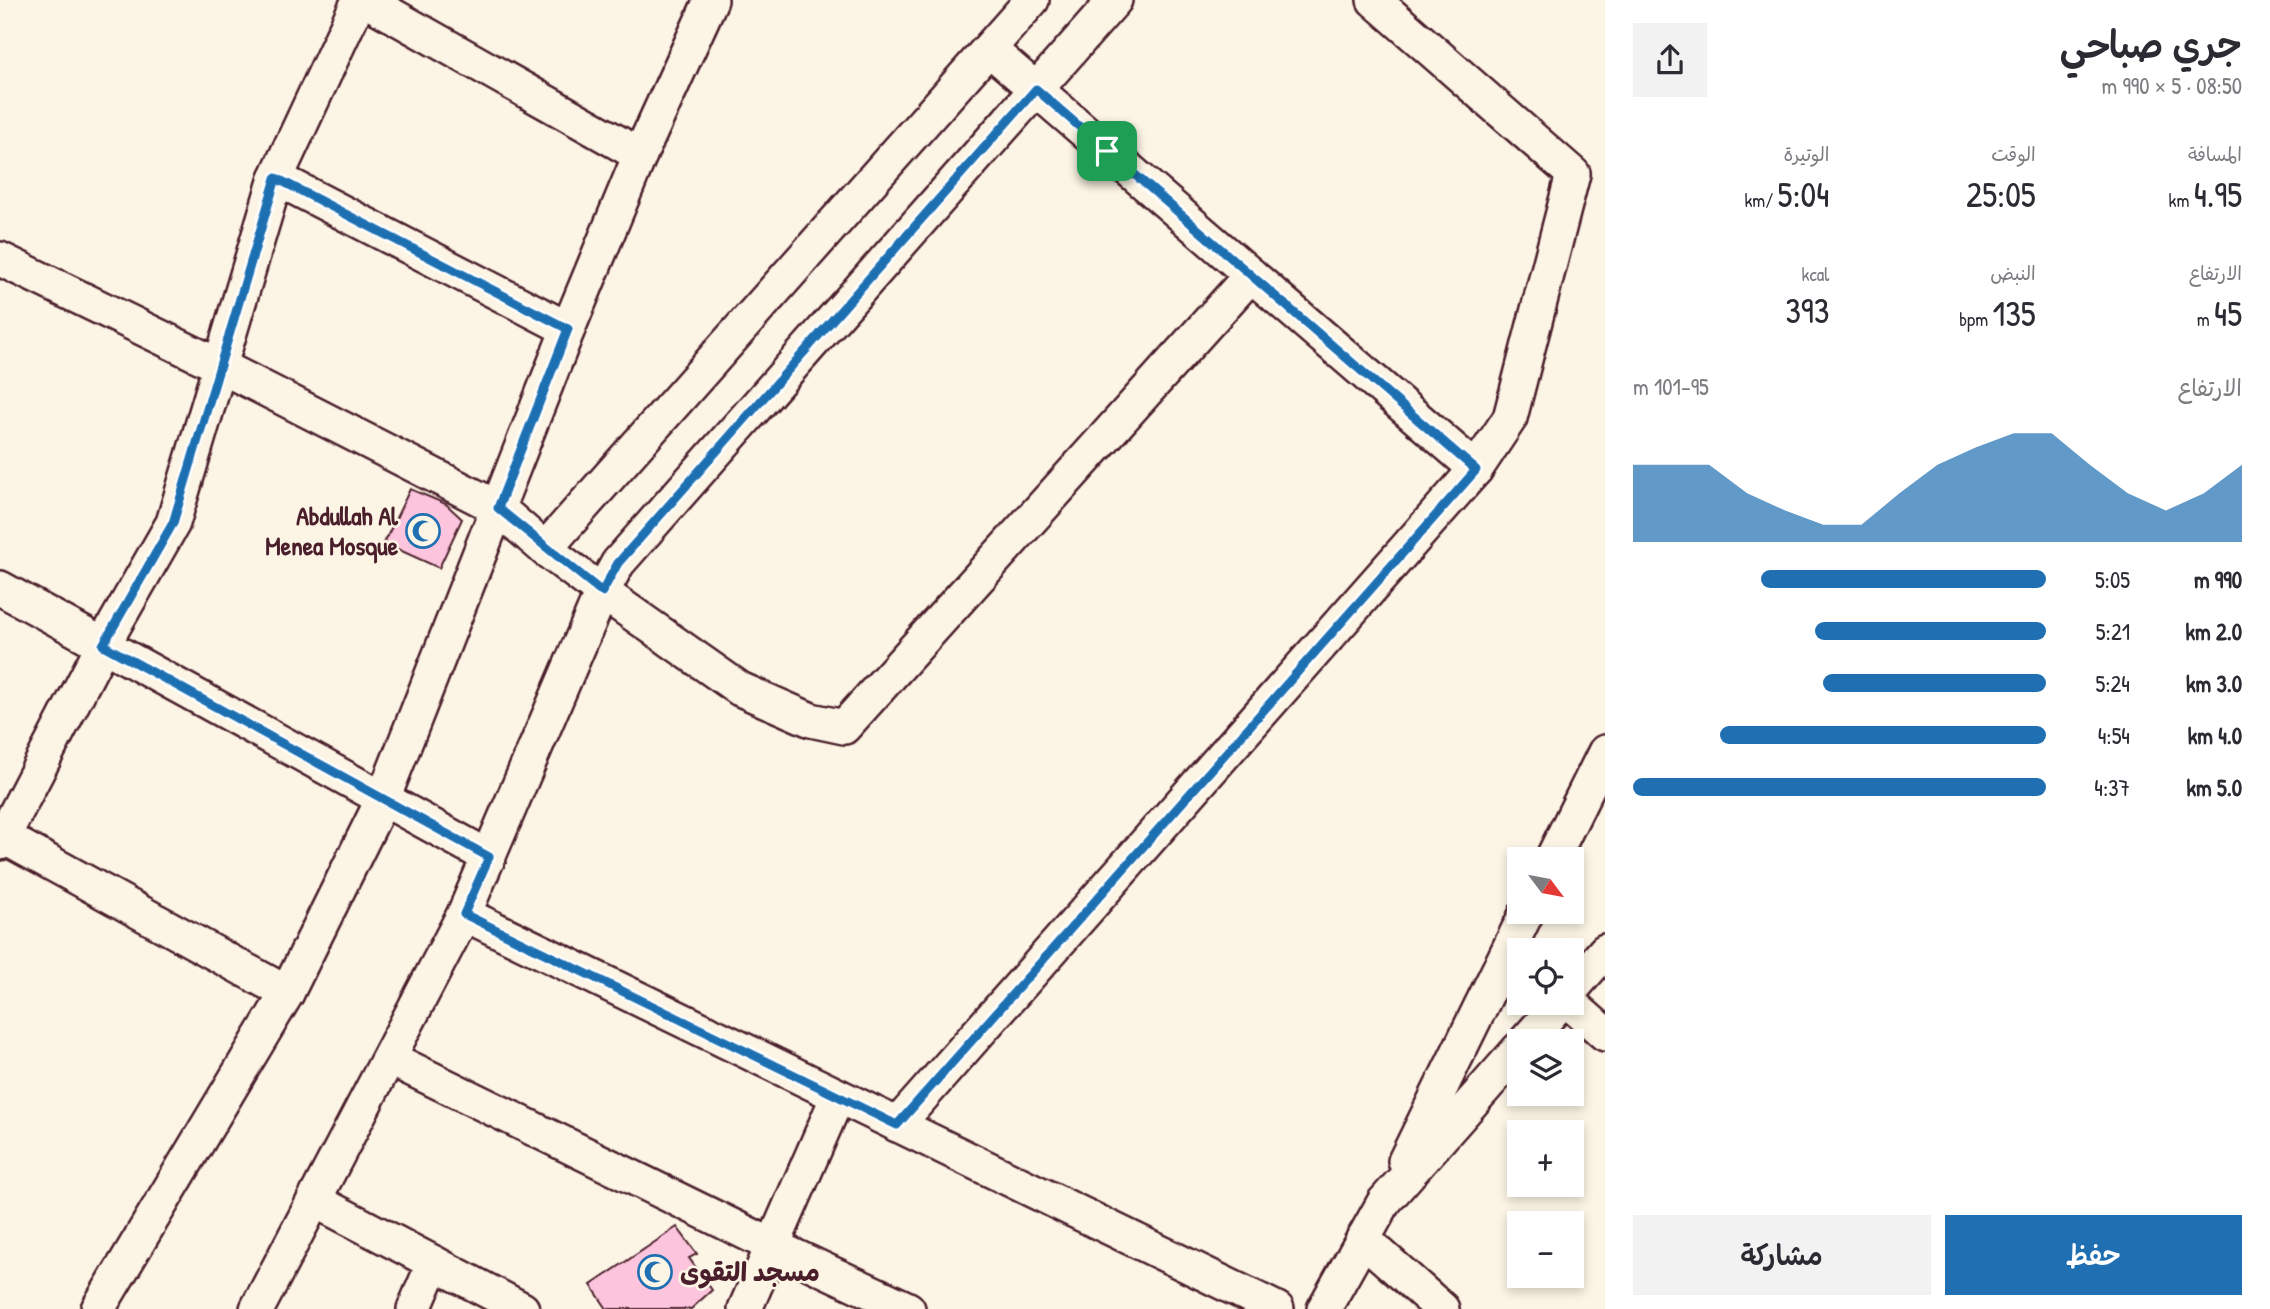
<!DOCTYPE html>
<html lang="ar">
<head>
<meta charset="utf-8">
<style>
  body { margin:0; font-family:"Patrick Hand","Playpen Sans Arabic",sans-serif; background:#f2f2f3; color:#2b2b33; direction:rtl; height:100vh; display:flex; flex-direction:column; font-size:26px; white-space:nowrap }
  * { box-sizing:border-box; margin:0 }
  p { font-size:23px; color:#7c7c81 }
  .icon { flex:none; width:38px; height:38px; fill:none; stroke:currentColor; stroke-width:2; stroke-linecap:round; stroke-linejoin:round }
  .map { position:relative; flex:1; overflow:hidden; direction:ltr }
  .sheet { display:flex; flex-direction:column; background:#fff; width:665px }
  .sheet>* { flex:none }
  .needle { width:46px; rotate:122deg }
  .tools { position:absolute; left:1507px; top:847px; display:grid; gap:14px }
  .tools a { display:grid; place-items:center; width:77px; height:77px; border-radius:0px; background:#fff; box-shadow:0 4px 10px #0003; font-size:35px }
  .pin { position:absolute; display:grid; place-items:center; width:60px; height:60px; color:#fff; margin:-30px; border-radius:14px; box-shadow:0 4px 10px #0006 }
  .round { display:grid; place-items:center; flex:none; width:74px; height:74px; border-radius:0px; background:#f2f2f3 }
  .headline { display:flex; align-items:center; justify-content:space-between; height:119px; padding:0 28px }
  h1 { font-size:38px; font-weight:600; line-height:52px }
  .figures { display:grid; grid-template-columns:repeat(3,1fr); gap:10px; height:119px; padding:7px 28px }
  .figures div { display:grid; align-content:center }
  .figures b { font-size:35px; font-weight:600 }
  .figures small { font-size:19px; font-weight:400 }
  .figures p { font-size:19px }
  .chart { height:196px; padding:14px 28px }
  .chart p { display:flex; justify-content:space-between }
  .chart svg { width:100%; height:126px; margin-top:7px; fill:#1f6fb2; opacity:.7 }
  .action { display:flex; gap:14px; margin-top:auto; padding:14px 28px }
  .action a { flex:1; height:80px; border-radius:0px; background:#1f6fb2; color:#fff; font-size:28px; font-weight:600; line-height:80px; text-align:center }
  .action a+a { background:#f2f2f3; color:#2b2b33 }
  ul { padding:0 28px; list-style:none; font-size:23px }
  li { display:grid; grid-template-columns:112px 84px 1fr; align-items:center; height:52px }
  li i { height:18px; border-radius:9px; background:#1f6fb2 }
  main { display:flex; flex:1; min-height:0 }
  .map>svg:first-child { display:block }
  .building { fill:#fcc5dd; stroke:#4a1f2b; stroke-width:2 }
  .lines { fill:none; stroke-linecap:round; stroke-linejoin:round }
  .minor-casing { stroke:#4a1f2b; stroke-width:38 }
  .minor { stroke:#fcf5e5; stroke-width:33 }
  .route-casing { stroke:#fff; stroke-width:14 }
  .route { stroke:#1f6fb2; stroke-width:9 }
  .labels { text-anchor:middle; stroke-width:5; stroke-linejoin:round; paint-order:stroke }
  .poi-label { font-size:26px; font-weight:bold; fill:#4a1f2b; stroke:#fcf5e5; text-anchor:end }
</style>
</head>
<body>
<main>
<section class="sheet">
<div class="headline"><div><h1>جري صباحي</h1><p>08:50 · 5 × 990 m</p></div><a class="round"><svg class="icon" aria-label="share" viewBox="0 0 24 24"><path d="M12 15V3M7 8l5-5 5 5M5 13v7h14v-7"/></svg></a></div>
<div class="figures">
<div><p>المسافة</p><b>4.95<small> km</small></b></div>
<div><p>الوقت</p><b>25:05</b></div>
<div><p>الوتيرة</p><b>5:04<small> /km</small></b></div>
</div>
<div class="figures">
<div><p>الارتفاع</p><b>45<small> m</small></b></div>
<div><p>النبض</p><b>135<small> bpm</small></b></div>
<div><p>kcal</p><b>393</b></div>
</div>
<div class="chart"><p><span>الارتفاع</span>95–101 m</p>
<svg viewBox="0 0 160 44" preserveAspectRatio="none"><path d="M0 44V17L10 17L20 17L30 27L40 33L50 38L60 38L70 27L80 17L90 11L100 6L110 6L120 17L130 27L140 33L150 27L160 17V44z"/></svg>
</div>
<ul>
<li><b>990 m</b>5:05<i style="width:69%"></i></li>
<li><b>2.0 km</b>5:21<i style="width:56%"></i></li>
<li><b>3.0 km</b>5:24<i style="width:54%"></i></li>
<li><b>4.0 km</b>4:54<i style="width:79%"></i></li>
<li><b>5.0 km</b>4:37<i style="width:100%"></i></li>
</ul>
<div class="action"><a>حفظ</a><a>مشاركة</a></div>
</section>
<div class="map">
<svg width="1605" height="1309" viewBox="0 0 1605 1309">
  <rect width="100%" height="100%" fill="#fcf5e5"/>
  <filter id="ink" filterUnits="userSpaceOnUse"><feTurbulence type="fractalNoise" baseFrequency=".0143" numOctaves="2"/><feDisplacementMap in="SourceGraphic" scale="14" xChannelSelector="R" yChannelSelector="G"/><feConvolveMatrix kernelMatrix="1 2 1 2 8 2 1 2 1" color-interpolation-filters="sRGB"/></filter>
  <g filter="url(#ink)">
    <g class="building">
      <polygon points="410,489 446,504 462,519 439,568 384,543"/>
      <polygon points="677,1227 697,1254 689,1258 712,1290 691,1309 607,1309 591,1285"/>
    </g>
    <g class="lines">
      <g class="minor-casing">
        <g id="minor">
          <polyline points="365,0 640,155"/>
          <polyline points="989,49 1476,469"/>
          <polyline points="276,178 359,0"/>
          <polyline points="0,259 220,366 498,508 545,549 602,592 740,689 811,720 844,727 1251,275"/>
          <polyline points="545,549 1032,0"/>
          <polyline points="0,588 489,857"/>
          <polyline points="0,835 287,993"/>
          <polyline points="0,843 103,645 173,523 276,178 568,329"/>
          <polyline points="1552,859 1605,752"/>
          <polyline points="464,914 1277,1309"/>
          <polyline points="1572,989 1605,951"/>
          <polyline points="1570,1003 1605,1034"/>
          <polyline points="1526,1041 1560,1003"/>
          <polyline points="389,1058 773,1246 908,1309"/>
          <polyline points="897,1125 1476,469 1510,418 1573,174 1374,0"/>
          <polyline points="1405,1161 1527,912"/>
          <polyline points="314,1200 522,1309"/>
          <polyline points="1363,1239 1442,1309"/>
          <polyline points="98,1309 287,993 383,799 568,329 640,155 711,0"/>
          <polyline points="257,1309 464,914 602,592 618,563 1115,0"/>
          <polyline points="414,1309 434,1263"/>
          <polyline points="745,1309 838,1096"/>
          <polyline points="1324,1309 1384,1202 1519,1049"/>
        </g>
      </g>
      <use href="#minor" class="minor"/>
    </g>
  </g>
  <g class="lines" filter="url(#ink)">
    <g class="route-casing">
      <polygon id="route" points="1036,89 1476,470 897,1125 464,914 489,857 103,645 173,523 276,178 568,329 498,508 602,592 618,563"/>
    </g>
    <use href="#route" class="route"/>
  </g>
  <defs>
    <g id="mosque-ring" transform="scale(1.75)"><circle r="9.5" fill="#fcf5e5" stroke="#1f6fb2" stroke-width="1.5"/><path d="M3.5-4.9A6 6 0 1 0 3.5 4.9A5 5 0 1 1 3.5-4.9Z" fill="#1f6fb2"/></g>
  </defs>
  <g fill-rule="evenodd">
    <use href="#mosque-ring" x="423" y="531"/>
    <use href="#mosque-ring" x="655" y="1272"/>
  </g>
  <g class="labels">
    <g class="poi-label">
      <text x="398" y="525">Abdullah Al<tspan x="398" dy="30">Menea Mosque</tspan></text>
      <text x="680" y="1281" text-anchor="start">مسجد التقوى</text>
    </g>
  </g>
</svg>
<div class="tools">
<a><svg class="needle" viewBox="-14 -14 28 28"><path d="M0-13l5 13h-10z" fill="#e53935"/><path d="M0 13l5-13h-10z" fill="#7c7c81"/></svg></a>
<a><svg class="icon" aria-label="locate" viewBox="0 0 24 24"><circle cx="12" cy="12" r="6"/><path d="M12 2v4M12 18v4M2 12h4M18 12h4"/></svg></a>
<a><svg class="icon" aria-label="layers" viewBox="0 0 24 24"><path d="M12 4l9 5-9 5-9-5zM3 14l9 5 9-5"/></svg></a>
<a>+</a>
<a>−</a>
</div>
<div class="pin" style="left:1107px;top:151px;background:#1e9e55"><svg class="icon" aria-label="arrive" viewBox="0 0 24 24"><path d="M6 21V4h12l-3 4 3 4H6"/></svg></div>
</div>
</main>
</body>
</html>
